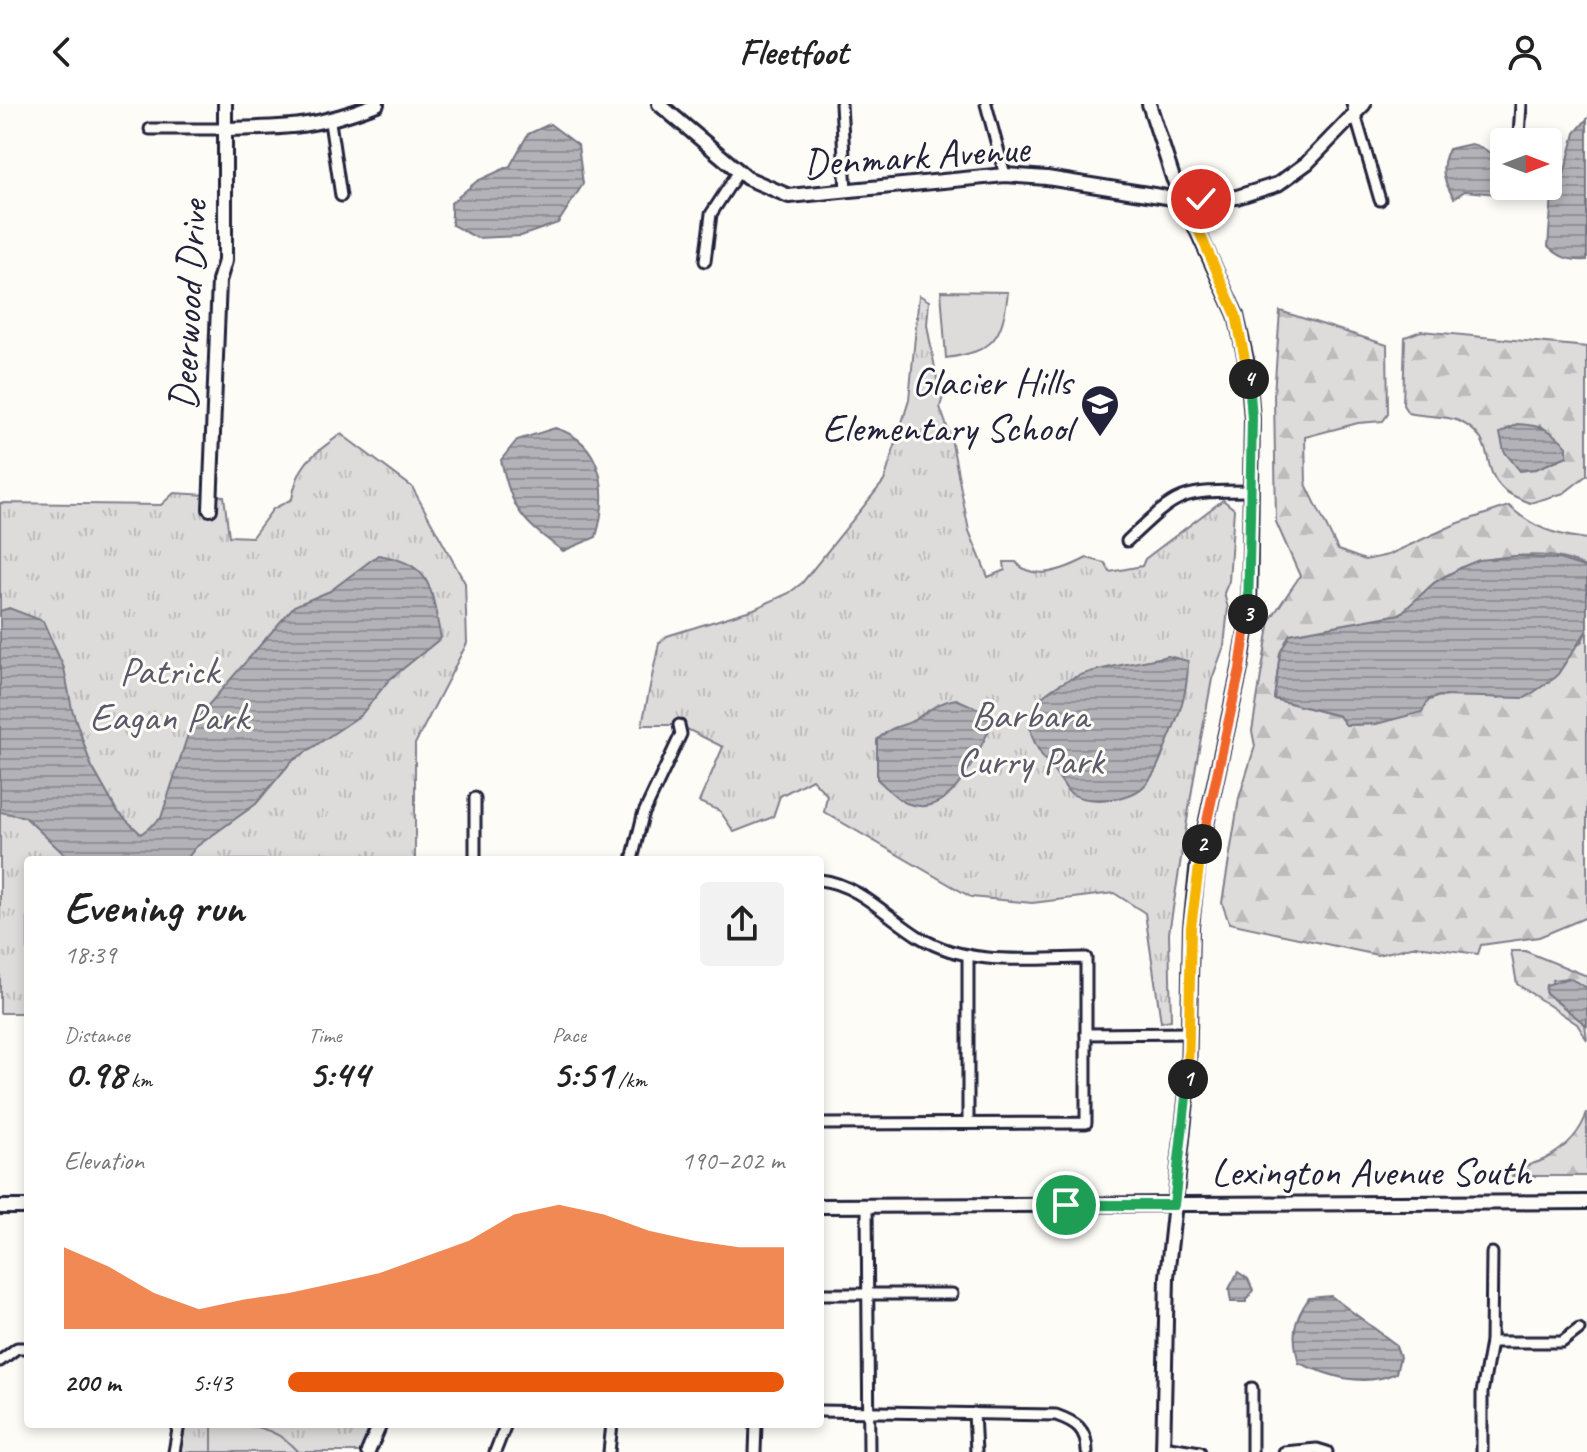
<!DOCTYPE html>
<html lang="en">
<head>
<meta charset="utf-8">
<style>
  body { margin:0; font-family:Caveat,sans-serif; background:#f2f2f2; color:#222; height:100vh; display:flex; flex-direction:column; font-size:30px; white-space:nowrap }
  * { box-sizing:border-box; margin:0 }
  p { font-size:26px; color:#767676 }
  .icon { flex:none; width:44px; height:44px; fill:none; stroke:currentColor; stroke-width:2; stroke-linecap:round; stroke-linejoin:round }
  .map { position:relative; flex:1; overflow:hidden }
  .drawer { position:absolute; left:24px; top:752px; width:800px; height:572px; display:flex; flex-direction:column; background:#fff; border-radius:8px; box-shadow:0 4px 12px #0003 }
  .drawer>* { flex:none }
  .needle { width:52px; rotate:90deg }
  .fabs { position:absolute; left:1490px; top:24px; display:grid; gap:16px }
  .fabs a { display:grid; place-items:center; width:72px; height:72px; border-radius:8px; background:#fff; box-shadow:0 4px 12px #0003; font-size:40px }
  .pin { position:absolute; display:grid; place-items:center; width:68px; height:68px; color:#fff; margin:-34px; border:4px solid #fff; border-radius:50%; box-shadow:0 2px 8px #0007 }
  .km { position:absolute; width:40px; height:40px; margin:-20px; border-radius:50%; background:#222; color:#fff; font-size:22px; line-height:40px; text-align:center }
  .round { display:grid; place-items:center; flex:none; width:84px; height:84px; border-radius:8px; background:#f2f2f2 }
  .head { display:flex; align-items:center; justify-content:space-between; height:136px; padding:0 40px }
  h1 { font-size:44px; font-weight:700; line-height:60px }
  .stats { display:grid; grid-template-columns:repeat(3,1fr); gap:12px; height:136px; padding:8px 40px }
  .stats div { display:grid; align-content:center }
  .stats b { font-size:40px; font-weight:700 }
  .stats small { font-size:22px; font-weight:400 }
  .stats p { font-size:22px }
  .chart { height:224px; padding:16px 40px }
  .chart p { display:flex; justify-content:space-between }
  .chart svg { width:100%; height:144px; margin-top:8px; fill:#ea580c; opacity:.7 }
  ul { padding:0 40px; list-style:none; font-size:26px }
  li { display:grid; grid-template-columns:128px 96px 1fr; align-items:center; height:60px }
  li i { height:20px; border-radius:10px; background:#ea580c }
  header { display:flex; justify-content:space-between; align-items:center; height:104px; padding:0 40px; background:#fff; font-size:36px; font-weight:700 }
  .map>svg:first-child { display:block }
  .forest { fill:url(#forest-firs); stroke:#807f8b; stroke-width:2; fill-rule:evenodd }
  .park { fill:url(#park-tufts); stroke:#807f8b; stroke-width:2 }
  .pitch { fill:#dddcdb; stroke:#807f8b; stroke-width:2 }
  .water { fill:url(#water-rules); stroke:#787885; stroke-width:2 }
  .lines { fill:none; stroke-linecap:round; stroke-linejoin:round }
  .street-casing { stroke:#22223b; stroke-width:15 }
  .secondary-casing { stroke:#22223b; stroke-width:18 }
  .street { stroke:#fdfcf7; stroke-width:9 }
  .secondary { stroke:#fdfcf7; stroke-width:12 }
  .split-1-casing { stroke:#fff; stroke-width:16 }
  .split-2-casing { stroke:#fff; stroke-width:16 }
  .split-3-casing { stroke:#fff; stroke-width:16 }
  .split-4-casing { stroke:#fff; stroke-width:16 }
  .split-5-casing { stroke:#fff; stroke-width:16 }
  .split-1 { stroke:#22a559; stroke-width:10 }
  .split-2 { stroke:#f5b400; stroke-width:10 }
  .split-3 { stroke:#f0652b; stroke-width:10 }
  .split-4 { stroke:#22a559; stroke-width:10 }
  .split-5 { stroke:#f5b400; stroke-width:10 }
  .labels { text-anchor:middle; stroke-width:6; stroke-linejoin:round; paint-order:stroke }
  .street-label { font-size:40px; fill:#22223b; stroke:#fdfcf7 }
  .poi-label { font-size:40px; fill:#22223b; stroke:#fdfcf7; text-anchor:end }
  .park-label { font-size:40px; fill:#5a5a6b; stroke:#fdfcf7 }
</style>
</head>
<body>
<header><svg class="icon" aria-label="back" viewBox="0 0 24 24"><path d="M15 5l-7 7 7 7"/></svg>Fleetfoot<svg class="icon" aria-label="person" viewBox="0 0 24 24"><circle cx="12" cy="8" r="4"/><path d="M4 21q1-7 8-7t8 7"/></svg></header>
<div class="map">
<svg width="1587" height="1348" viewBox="0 0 1587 1348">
  <defs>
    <pattern id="forest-firs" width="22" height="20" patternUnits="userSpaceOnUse" patternTransform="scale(2)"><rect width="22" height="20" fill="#dddcdb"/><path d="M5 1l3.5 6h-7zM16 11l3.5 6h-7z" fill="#bdbcbd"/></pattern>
    <pattern id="park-tufts" width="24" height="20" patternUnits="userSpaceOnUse" patternTransform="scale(2)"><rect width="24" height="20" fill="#dddcdb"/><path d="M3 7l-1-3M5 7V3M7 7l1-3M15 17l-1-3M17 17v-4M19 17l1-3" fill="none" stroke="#bdbcbd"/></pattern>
    <pattern id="water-rules" width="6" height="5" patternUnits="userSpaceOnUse" patternTransform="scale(2)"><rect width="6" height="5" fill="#b2b2b7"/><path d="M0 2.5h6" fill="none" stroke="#909096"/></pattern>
  </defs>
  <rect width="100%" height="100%" fill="#fdfcf7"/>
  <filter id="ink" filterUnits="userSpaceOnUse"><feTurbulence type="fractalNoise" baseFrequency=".0125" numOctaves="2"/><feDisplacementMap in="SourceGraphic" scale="16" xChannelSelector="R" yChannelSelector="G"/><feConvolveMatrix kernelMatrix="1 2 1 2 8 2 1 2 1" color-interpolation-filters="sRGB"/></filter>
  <g filter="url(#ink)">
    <g class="forest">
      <path d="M1280,207L1387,241L1388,310L1383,317L1358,319L1305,333L1306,380L1338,446L1365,456L1388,451L1456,420L1509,402C1533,424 1555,431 1587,435V464C1547,440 1471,453 1435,478C1423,487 1412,505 1398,511C1372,521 1319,527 1290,530L1280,549L1274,595L1339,612L1346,621L1376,620L1439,592L1475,590L1499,594L1581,539L1587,526V813L1539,833L1481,841L1478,850L1416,842L1377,851L1229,819L1222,799L1239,694L1255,642L1252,627L1270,516L1300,472L1276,418L1274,290Z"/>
      <path d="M1421,227L1587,243V371L1564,389L1530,399C1521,395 1508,391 1502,384C1479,361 1498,336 1459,317C1446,311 1423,313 1408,309L1403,301L1405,233ZM1540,321L1567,343V352L1536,365Z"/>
      <polygon points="1511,847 1525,847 1587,872 1587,884 1569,874 1552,876 1553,895 1585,920 1587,936 1577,920 1517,880"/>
      <path d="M1587,1008V1072H1512C1520,1061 1533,1061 1545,1055C1564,1045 1581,1029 1587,1008Z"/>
    </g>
    <g class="park">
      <path d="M919,191L929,197L927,221L937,275L944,289L940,303L951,334L969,427L988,473L1005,466L1004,458H1016C1033,479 1068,464 1087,454L1105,459L1110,468L1142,462L1145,455L1223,396L1234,405L1229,477L1224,489L1228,504L1224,542L1212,575L1196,661L1169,829L1171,916L1161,918L1145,809L1114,789L1032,799L971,793L824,708L827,691L812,675L780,692L773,713L734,728L720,707L699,698L723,643L679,621H642L659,539L667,532L754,505L789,489L802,479L884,377L909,296Z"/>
      <path d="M341,330L412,383L465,479L467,539L415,640V756H28V909H0V399L161,401L174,389L224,392L229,432L252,433L273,405L292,395C298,358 313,351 341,330Z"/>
      <polygon points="186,1320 376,1320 362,1348 180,1348"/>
    </g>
    <g class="pitch">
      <path d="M941,187L1008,188C1002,236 994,247 946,254Z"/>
      <path d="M212,1320C247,1320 275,1321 299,1348H212Z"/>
    </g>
    <g class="water">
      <path d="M1587,15V156C1570,157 1560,154 1548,142L1552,91L1533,82H1548V78L1558,79L1563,74L1575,29Z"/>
      <polygon points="550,20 578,41 583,80 558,119 521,132 477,134 452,121 451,99 477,77 510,62 528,30"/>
      <path d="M1471,40C1486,43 1495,52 1503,66L1496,90L1465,87L1454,94C1443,77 1439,63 1449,45Z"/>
      <path d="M1517,320C1539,321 1553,325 1567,343V352L1536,365L1520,367L1504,347L1500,329Z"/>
      <path d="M555,324C604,338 609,389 596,433L563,447C521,416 513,408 501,356L517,336Z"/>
      <path d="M378,451C435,460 430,485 441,534L389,576L361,611L291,658L256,700L196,743L186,756H70L25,713L0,708V507L9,504L43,517L64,564L72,605L91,661L117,707L141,730L161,714L191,621L294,502L330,487Z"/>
      <polygon points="1517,452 1559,455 1587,464 1587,526 1556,573 1525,594 1439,592 1429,595 1422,608 1376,620 1346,621 1339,612 1274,595 1280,549 1290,530 1400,510 1434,479 1462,463 1479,456"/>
      <path d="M1168,552L1188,557C1188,588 1179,612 1167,639C1161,654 1156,670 1144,682C1129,697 1086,701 1069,688C1065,684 1062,677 1058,673C1036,645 1011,613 1051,586C1082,563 1131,561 1168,552Z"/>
      <path d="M956,595L986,608L994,617C976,648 954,718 906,699C896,695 885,682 877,675V636C894,619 900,625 916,615C931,605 938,598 956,595Z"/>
      <polygon points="1569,874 1587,884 1587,922 1545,888 1546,881"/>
      <polygon points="1238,1168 1248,1175 1253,1186 1246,1198 1231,1198 1229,1185"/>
      <path d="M1331,1192L1395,1240L1400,1253L1396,1269C1363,1284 1330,1272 1299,1259C1291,1231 1293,1217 1309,1194Z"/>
    </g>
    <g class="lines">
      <g class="street-casing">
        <g id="street">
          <polyline points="841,0 846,87"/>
          <polyline points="986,0 1005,71"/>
          <polyline points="1352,0 1380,96"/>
          <polyline points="330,18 341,92"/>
          <polyline points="150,25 225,25"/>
          <polyline points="1519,32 1521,0"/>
          <polyline points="705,157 711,110 739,67"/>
          <path d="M1127,437C1179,388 1178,387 1251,387"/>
          <polyline points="475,694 475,756"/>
          <polyline points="632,756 643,711 681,630 679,621"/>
          <path d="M820,776C859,780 889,815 921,834C969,863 1032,854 1086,854V1019L820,1020"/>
          <polyline points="1086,930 1190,929"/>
          <polyline points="968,1019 968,851"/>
          <polyline points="867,1102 869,1348"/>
          <polyline points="820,1190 952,1190"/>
          <polyline points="1491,1238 1562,1238 1579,1225"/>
          <polyline points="0,1257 17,1244 28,1244"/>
          <path d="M820,1307L1056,1311C1076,1318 1087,1325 1087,1348"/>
          <polyline points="974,1309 976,1348"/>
          <polyline points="1163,1342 1200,1348"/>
          <polyline points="174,1348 179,1320"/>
          <polyline points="495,1348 506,1320"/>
          <polyline points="609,1348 612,1320"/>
          <polyline points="755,1348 756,1320"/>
          <polyline points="1252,1348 1252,1284"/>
          <polyline points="1284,1348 1317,1345 1327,1348"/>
          <polyline points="1482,1348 1482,1289 1491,1238 1492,1149"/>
        </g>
      </g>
      <g class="secondary-casing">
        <g id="secondary">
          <polyline points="659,0 747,74 789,92 1005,71 1047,74 1185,96 1237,93 1278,80 1307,59 1364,0"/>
          <polyline points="1149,0 1173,74 1236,211 1248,265 1252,315 1249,509 1240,565 1198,757 1191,823 1188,979 1167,1173 1163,1348"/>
          <path d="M225,25C289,24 317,23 377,0"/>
          <polyline points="210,405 219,177 225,157 225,0"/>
          <polyline points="820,1102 1587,1098"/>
          <polyline points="0,1103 28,1103"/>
          <polyline points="368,1348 380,1320"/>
        </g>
      </g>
      <use href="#street" class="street"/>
      <use href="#secondary" class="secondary"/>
    </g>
  </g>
  <g class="lines" filter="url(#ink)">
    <g class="split-1-casing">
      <polyline id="split-1" points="1066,1101 1174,1101 1188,975"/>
    </g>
    <g class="split-2-casing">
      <polyline id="split-2" points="1188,975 1191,823 1202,740"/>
    </g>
    <g class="split-3-casing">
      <polyline id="split-3" points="1202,740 1240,565 1248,510"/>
    </g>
    <g class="split-4-casing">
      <polyline id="split-4" points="1248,510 1252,315 1249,275"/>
    </g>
    <g class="split-5-casing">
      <polyline id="split-5" points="1201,95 1185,96 1236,211 1249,275"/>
    </g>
    <use href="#split-1" class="split-1"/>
    <use href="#split-2" class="split-2"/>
    <use href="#split-3" class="split-3"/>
    <use href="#split-4" class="split-4"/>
    <use href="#split-5" class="split-5"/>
  </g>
  <defs>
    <g id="school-pin" transform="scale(2)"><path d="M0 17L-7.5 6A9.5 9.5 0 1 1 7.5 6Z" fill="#22223b" stroke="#fdfcf7"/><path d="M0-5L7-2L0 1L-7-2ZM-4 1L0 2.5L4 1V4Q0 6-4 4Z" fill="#fff"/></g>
  </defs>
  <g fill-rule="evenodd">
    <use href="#school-pin" x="1100" y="300"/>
  </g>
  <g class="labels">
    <g class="street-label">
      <text transform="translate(916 51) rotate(-4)" y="14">Denmark Avenue</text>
      <text transform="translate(187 201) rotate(-87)" y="14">Deerwood Drive</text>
      <text x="1371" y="1081">Lexington Avenue South</text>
    </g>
    <g class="poi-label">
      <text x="1072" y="291">Glacier Hills<tspan x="1072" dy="46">Elementary School</tspan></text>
    </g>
    <g class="park-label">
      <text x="169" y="580">Patrick<tspan x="169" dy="46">Eagan Park</tspan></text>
      <text x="1030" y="624">Barbara<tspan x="1030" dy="46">Curry Park</tspan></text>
    </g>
  </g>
</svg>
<div class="fabs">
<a><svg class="needle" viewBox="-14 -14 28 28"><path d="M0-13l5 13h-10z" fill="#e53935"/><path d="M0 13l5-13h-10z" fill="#767676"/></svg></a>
</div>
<div class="pin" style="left:1066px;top:1101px;background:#1e9e55"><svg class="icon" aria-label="arrive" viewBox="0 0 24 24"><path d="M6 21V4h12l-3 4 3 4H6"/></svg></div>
<div class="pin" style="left:1201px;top:95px;background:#d93025"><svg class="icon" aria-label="check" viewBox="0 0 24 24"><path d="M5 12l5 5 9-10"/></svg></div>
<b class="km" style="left:1188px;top:975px">1</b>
<b class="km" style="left:1202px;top:740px">2</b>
<b class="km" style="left:1248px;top:510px">3</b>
<b class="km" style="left:1249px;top:275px">4</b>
<section class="drawer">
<div class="head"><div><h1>Evening run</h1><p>18:39</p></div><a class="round"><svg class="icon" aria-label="share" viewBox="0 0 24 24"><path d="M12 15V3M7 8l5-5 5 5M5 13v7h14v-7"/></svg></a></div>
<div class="stats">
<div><p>Distance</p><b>0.98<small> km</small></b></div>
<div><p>Time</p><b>5:44</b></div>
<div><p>Pace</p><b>5:51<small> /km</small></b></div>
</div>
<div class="chart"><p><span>Elevation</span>190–202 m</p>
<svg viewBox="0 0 160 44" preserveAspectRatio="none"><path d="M0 44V19L10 25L20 33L30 38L40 35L50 33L60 30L70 27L80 22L90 17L100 9L110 6L120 9L130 14L140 17L150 19L160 19V44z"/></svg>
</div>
<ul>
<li><b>200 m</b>5:43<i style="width:100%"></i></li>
</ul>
</section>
</div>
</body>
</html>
